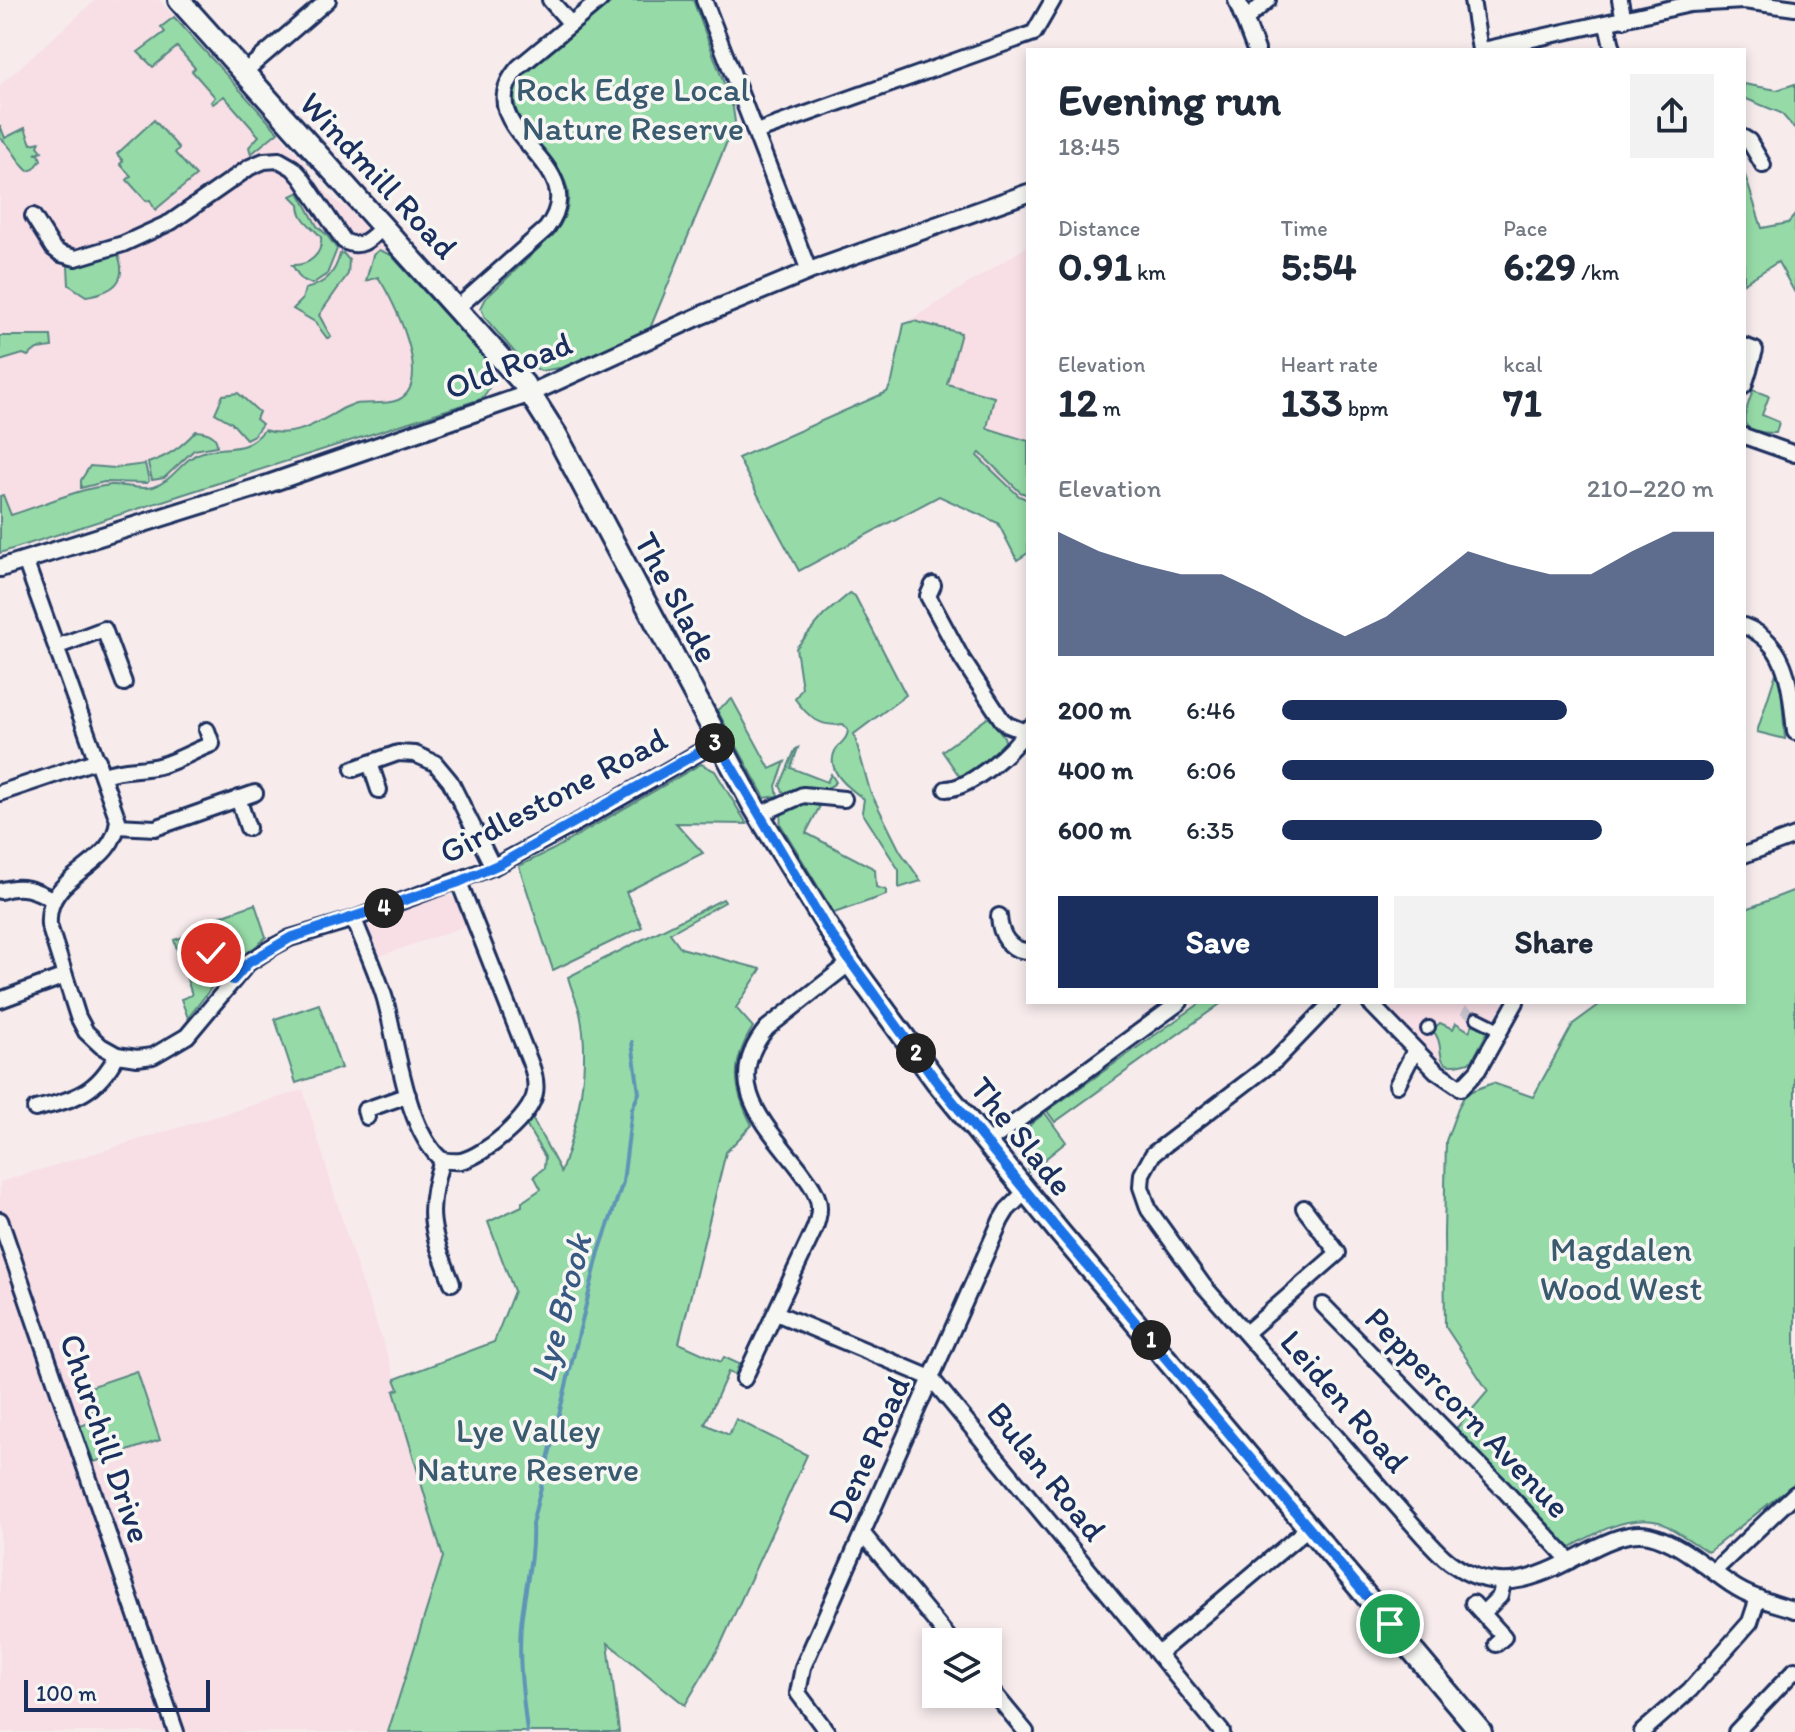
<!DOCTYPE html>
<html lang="en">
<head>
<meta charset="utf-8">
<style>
  body { margin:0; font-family:Itim,sans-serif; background:#f2f2f3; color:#1f2937; height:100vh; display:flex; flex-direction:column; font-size:30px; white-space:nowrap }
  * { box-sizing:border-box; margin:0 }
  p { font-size:26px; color:#747a83 }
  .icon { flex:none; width:44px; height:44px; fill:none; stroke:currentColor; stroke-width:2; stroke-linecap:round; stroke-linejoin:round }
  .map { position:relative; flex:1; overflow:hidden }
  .sheet { position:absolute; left:1026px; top:48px; width:720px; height:956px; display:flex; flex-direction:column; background:#fff; border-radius:0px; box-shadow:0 4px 12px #0003 }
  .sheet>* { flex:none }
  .fabs { position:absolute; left:922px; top:1628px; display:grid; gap:16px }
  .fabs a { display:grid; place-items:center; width:80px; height:80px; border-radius:0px; background:#fff; box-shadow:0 4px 12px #0003; font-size:40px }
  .scale { position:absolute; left:24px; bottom:20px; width:186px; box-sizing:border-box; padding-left:8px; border:4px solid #1b2f5e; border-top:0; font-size:22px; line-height:28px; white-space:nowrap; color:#1b2f5e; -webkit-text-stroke:6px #f6f6f2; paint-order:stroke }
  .pin { position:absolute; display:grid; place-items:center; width:68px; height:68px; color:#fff; margin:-34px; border:4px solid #fff; border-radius:50%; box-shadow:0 2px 8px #0007 }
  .km { position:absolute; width:40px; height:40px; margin:-20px; border-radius:50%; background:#222; color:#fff; font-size:22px; line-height:40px; text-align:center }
  .round { display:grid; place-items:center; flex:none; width:84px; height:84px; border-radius:0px; background:#f2f2f3 }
  .overview { display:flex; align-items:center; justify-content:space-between; height:136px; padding:0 32px }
  h1 { font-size:44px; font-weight:700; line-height:60px }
  .stats { display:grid; grid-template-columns:repeat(3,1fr); gap:12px; height:136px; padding:8px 32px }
  .stats div { display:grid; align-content:center }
  .stats b { font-size:40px; font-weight:700 }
  .stats small { font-size:22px; font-weight:400 }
  .stats p { font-size:22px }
  .chart { height:224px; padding:16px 32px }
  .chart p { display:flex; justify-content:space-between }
  .chart svg { width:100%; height:144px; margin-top:8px; fill:#1b2f5e; opacity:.7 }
  .cta { display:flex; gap:16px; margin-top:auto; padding:16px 32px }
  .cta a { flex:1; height:92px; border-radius:0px; background:#1b2f5e; color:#fff; font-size:32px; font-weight:700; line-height:92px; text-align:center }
  .cta a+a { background:#f2f2f3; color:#1f2937 }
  ul { padding:0 32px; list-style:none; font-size:26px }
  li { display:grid; grid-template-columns:128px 96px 1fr; align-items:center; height:60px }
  li i { height:20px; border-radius:10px; background:#1b2f5e }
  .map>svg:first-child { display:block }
  .built { fill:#f8dee5 }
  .green { fill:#96dba7; stroke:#588582; stroke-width:2 }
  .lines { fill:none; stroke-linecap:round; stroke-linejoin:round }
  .stream { stroke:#6194b6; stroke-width:4 }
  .pedestrian-tunnel { stroke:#cbc5d0; stroke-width:10; stroke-dasharray:10 5; stroke-linecap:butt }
  .pedestrian-casing { stroke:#1b2f5e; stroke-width:16 }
  .minor-casing { stroke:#1b2f5e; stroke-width:20 }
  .tertiary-casing { stroke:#1b2f5e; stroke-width:22 }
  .secondary-casing { stroke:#1b2f5e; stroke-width:26 }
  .pedestrian { stroke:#f6f6f2; stroke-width:10 }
  .minor { stroke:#f6f6f2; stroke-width:14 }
  .tertiary { stroke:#f6f6f2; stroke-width:16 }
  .secondary { stroke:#f6f6f2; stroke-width:20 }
  .route-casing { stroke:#fff; stroke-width:16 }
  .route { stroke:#1a73e8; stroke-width:10 }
  .labels { text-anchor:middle; stroke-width:7; stroke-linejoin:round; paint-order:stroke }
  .park-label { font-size:34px; fill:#3a5a70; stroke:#f6f6f2 }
  .street-label { font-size:34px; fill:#1b2f5e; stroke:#f6f6f2 }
  .water-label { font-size:36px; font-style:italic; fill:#385982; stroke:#f6f6f2 }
</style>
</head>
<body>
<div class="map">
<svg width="1795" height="1732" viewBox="0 0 1795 1732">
  <rect width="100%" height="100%" fill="#f7ebec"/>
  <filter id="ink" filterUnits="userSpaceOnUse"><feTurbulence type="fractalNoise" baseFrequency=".0125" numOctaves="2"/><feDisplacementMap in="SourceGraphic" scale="16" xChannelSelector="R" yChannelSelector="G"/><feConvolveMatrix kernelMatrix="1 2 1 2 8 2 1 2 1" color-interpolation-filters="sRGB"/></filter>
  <g filter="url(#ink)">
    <g class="built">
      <polygon points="96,0 159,0 307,165 310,175 333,199 348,209 391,255 486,359 493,373 487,393 481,399 0,553 0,85"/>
      <polygon points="1028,246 1028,553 1017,560 998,523 939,496 878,529 743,469 738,458 887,392 892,382 904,324"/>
      <polygon points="446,892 459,903 468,925 374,958 366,937 370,919"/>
      <polygon points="1377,1002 1504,1002 1472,1061 1449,1065 1435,1058"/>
      <polygon points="303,1090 352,1253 399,1389 394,1391 443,1557 388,1732 0,1732 0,1182"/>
    </g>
    <g class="green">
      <path d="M614,0H693L733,108L735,122L649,331L565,367L541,371L523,362L485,318L481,308L486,298L554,234C608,165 492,140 518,80Z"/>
      <polygon points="174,17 278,132 251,154 249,147 259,136 224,96 213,104 211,102 215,97 192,71 195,68 177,47 153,67 138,52 165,32 161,27"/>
      <polygon points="1744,84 1777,90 1795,84 1795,129 1781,113 1744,98"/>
      <polygon points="154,120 179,148 175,153 196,176 155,210 150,200 146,201 127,180 131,176 120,164 123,161 117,154"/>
      <path d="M0,125L5,138L25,128L31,144L40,142L38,146L42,151L35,154H39L41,160L34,169L28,171C17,163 14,147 0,138Z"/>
      <polygon points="1744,172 1762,228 1788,223 1795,215 1795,293 1778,262 1744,283"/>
      <path d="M299,192L317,226L326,234L337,249L327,274L312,284L301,279L292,265C309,266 323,254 321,237C312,226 299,220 299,204L291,196Z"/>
      <path d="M379,250L391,255L492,366C495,378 489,391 481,399L0,553V496L3,495L11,515C44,505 75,489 111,485C125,484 139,491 153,487C174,481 183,457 203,452C227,445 246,454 264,430C294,440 318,422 344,408C361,399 380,407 398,400C435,383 393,299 378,277L366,281L373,255Z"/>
      <path d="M117,252C129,281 114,292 86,296L69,285L68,266Z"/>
      <path d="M343,253L349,260L348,274L319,315L331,337L327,338L315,322L293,309L302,300L305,289C325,284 335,274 340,254Z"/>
      <polygon points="914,321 961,333 947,384 994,397 987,428 1028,441 1028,495 1020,492 980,453 977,456 1019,496 1028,500 1028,553 1017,560 998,523 939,496 799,571 738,458 887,392 892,382 904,324"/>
      <polygon points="0,336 51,336 52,347 37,349 28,356 23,354 0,361"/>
      <path d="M1753,390L1769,396L1762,415L1779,422L1776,433C1736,433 1742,422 1753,390Z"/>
      <polygon points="238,393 259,412 256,419 262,424 254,435 246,439 232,423 215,413 223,395"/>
      <path d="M196,431C206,432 217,434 217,446L194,450L164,478L152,480L148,463C169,456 181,447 196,431Z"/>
      <polygon points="145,464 149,481 147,483 104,482 81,488 81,480 90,466 115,468"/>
      <path d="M850,593L855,596L906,695L854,734L870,791L900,851L921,881L899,888V870L862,812L864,799C850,789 825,771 835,751C840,742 848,740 848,729L843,724C821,728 808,717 795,699L802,688L796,648L824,615Z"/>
      <polygon points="1776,673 1781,686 1785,739 1757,732"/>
      <polygon points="732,699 770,769 785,762 776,786 778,796 765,798 717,710"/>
      <polygon points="989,717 1004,737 1007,748 965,777 960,777 942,751"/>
      <path d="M798,748L791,768L827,782L831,774L836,782C825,793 818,786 804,787C797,787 790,790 784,793L780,786L795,750Z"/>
      <polygon points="701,764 715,771 747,824 676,823 703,853 626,892 642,927 553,970 519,866 552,850"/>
      <path d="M803,803L820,806L806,833L875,869L876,887L886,890V895L834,913L781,825C777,809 791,807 803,803Z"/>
      <path d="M1795,890V1483L1708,1552C1697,1546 1669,1525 1659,1522C1626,1514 1591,1535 1564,1551L1454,1431L1488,1391L1445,1326L1444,1235L1446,1141L1458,1108L1466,1093L1493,1083L1533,1097L1573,1024L1603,1002H1744V910Z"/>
      <path d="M723,899L725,902L670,933L681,948L761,969L736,1008L753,1027C730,1063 733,1089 752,1125L726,1152L679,1343L721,1362L724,1357L739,1364L735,1375L728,1372L705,1424L729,1435L736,1419L807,1455L720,1646L685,1705L608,1643L619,1732H388L443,1557L394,1391L399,1389L395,1379L494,1342L514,1291L488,1222L522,1206V1202L541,1189L534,1176L544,1168L545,1157L525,1123L531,1116L561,1172C578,1124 591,1063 580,1013C577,1001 571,989 568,977Z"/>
      <path d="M255,904L266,937C255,948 236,966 221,960L218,950L221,940L215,918Z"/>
      <polygon points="190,935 198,956 206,967 185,974 174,940"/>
      <polygon points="208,968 215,976 215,983 188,1018 181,999 192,995 186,976"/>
      <polygon points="1202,1002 1223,1002 1055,1122 1047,1111"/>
      <polygon points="319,1004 341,1068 296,1083 275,1019"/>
      <path d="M1476,1019L1489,1029L1472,1061C1426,1076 1450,1046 1432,1030L1440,1023L1453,1029L1456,1023L1469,1031Z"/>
      <polygon points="1045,1113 1066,1142 1029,1172 1022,1138 1031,1124"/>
      <polygon points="137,1371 160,1440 94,1462 80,1426 95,1421 84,1389"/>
    </g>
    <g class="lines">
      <path class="stream" d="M527,1732C523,1696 518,1661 521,1625C524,1591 534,1558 532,1524L599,1252L623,1182L632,1109L639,1093L632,1042"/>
      <polyline class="pedestrian-tunnel" points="1463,1010 1477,1018"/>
      <g class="pedestrian-casing">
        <g id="pedestrian">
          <polyline points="1477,1018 1493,1026"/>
          <polyline points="1427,1029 1429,1027"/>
        </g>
      </g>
      <g class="minor-casing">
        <g id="minor">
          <polyline points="550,0 571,24"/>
          <polyline points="704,0 809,271"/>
          <polyline points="1472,0 1480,50"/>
          <polyline points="1620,0 1624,20"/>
          <polyline points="1245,20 1268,0"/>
          <polyline points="1607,24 1613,50"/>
          <polyline points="1483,50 1690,4 1744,1 1795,8"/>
          <polyline points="243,73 328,0"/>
          <polyline points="756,132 1034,33 1053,0"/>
          <polyline points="1744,138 1749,141 1763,165"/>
          <path d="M33,216L53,248L61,254L76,258L123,244L171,222L250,167L264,161L279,160L293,168L301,177L344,241C361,250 370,239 383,227"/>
          <path d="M457,308L546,229C599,162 461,132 519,67L600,0"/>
          <polyline points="1744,346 1755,350 1744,386"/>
          <polyline points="1744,436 1795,454"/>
          <path d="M25,560L118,820C114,870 45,872 49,925L78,1017L86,1032L101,1046L117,1055L137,1058L153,1056L187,1036L248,963L273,947L290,938L354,919L493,867L571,826L717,742"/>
          <polyline points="933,585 928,596 962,659 1002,720 1008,725 1028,733"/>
          <path d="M1744,626C1790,644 1790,690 1795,732"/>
          <polyline points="56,647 104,629 124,683"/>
          <polyline points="370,763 379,790"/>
          <polyline points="353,769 398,753 415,754 435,763 450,781 493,867"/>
          <path d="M104,775C126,767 143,771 162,765C180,760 195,750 212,744L207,730"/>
          <path d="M946,789C972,788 1014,750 1028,728"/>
          <polyline points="0,793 98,760"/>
          <polyline points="238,798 248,828"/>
          <polyline points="758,815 803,795 844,799"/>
          <polyline points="117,826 155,828 255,793"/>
          <polyline points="1744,855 1795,836"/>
          <path d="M0,891C21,884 35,889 53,900"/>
          <path d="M999,916C1000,934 1009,951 1028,951"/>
          <path d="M354,919C364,945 377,972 385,999C397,1042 406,1131 442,1160C448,1161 454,1162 461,1161C484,1156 531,1117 535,1093C537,1082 534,1072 530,1062L459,882"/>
          <polyline points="204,931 215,963 233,980"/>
          <polyline points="0,1000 65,976"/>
          <path d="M1332,1002L1276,1060L1153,1154L1142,1174L1141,1187L1149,1210L1203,1285L1423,1536C1432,1545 1442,1558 1454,1565C1502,1598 1544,1575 1590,1550C1608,1541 1629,1531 1649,1535C1680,1542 1707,1569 1732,1585C1751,1598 1774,1603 1795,1610"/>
          <polyline points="1369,1002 1436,1071 1461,1088 1478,1070 1516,1002"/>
          <polyline points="1397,1085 1415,1050"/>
          <path d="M35,1109C76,1099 97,1093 117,1055"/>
          <polyline points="367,1117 365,1110 408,1095"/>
          <polyline points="987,1143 1180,1002"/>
          <path d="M442,1160C424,1214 432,1232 452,1283"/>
          <polyline points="0,1220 176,1732"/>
          <polyline points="1323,1305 1505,1491 1570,1561"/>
          <polyline points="776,1313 931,1378 1222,1732"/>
          <polyline points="1246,1333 1338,1253 1304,1208"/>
          <path d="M744,1379L814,1230C818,1220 821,1210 818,1200C815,1188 806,1178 799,1168C764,1123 721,1083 767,1028L850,963"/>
          <polyline points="863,1534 952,1642"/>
          <polyline points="1715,1570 1795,1494"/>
          <polyline points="1473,1603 1504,1637 1496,1644"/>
          <polyline points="1483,1613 1500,1596 1503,1583"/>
          <polyline points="1158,1654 1308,1528"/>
          <polyline points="988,1686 1026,1732"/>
          <polyline points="827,1732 798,1693 803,1667 1001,1220 1007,1210 1026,1191"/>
          <polyline points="1642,1732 1690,1690 1750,1622 1758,1598"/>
          <polyline points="1736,1732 1795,1670"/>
        </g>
      </g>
      <g class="tertiary-casing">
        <g id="tertiary">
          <polyline points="1237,0 1256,50"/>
          <polyline points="0,568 262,486 531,393 702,315 809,271 1028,193"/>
        </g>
      </g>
      <g class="secondary-casing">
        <polyline id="secondary" points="179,0 524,384 557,436 754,807 850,963 937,1082 1060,1233 1481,1732"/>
      </g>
      <use href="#pedestrian" class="pedestrian"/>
      <use href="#minor" class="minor"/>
      <use href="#tertiary" class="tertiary"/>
      <use href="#secondary" class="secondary"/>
    </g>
  </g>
  <g class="lines" filter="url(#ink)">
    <g class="route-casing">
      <polyline id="route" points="211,953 215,963 233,980 248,963 290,938 459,882 502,863 717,742 825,926 937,1082 1060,1233 1390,1624"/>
    </g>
    <use href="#route" class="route"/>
  </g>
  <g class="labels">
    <g class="park-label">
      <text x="633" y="101">Rock Edge Local<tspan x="633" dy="39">Nature Reserve</tspan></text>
      <text x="1621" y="1261">Magdalen<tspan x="1621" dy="39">Wood West</tspan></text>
      <text x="528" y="1442">Lye Valley<tspan x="528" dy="39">Nature Reserve</tspan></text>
    </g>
    <g class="street-label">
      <text transform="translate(379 175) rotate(47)" y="12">Windmill Road</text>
      <text transform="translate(508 365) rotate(-21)" y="12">Old Road</text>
      <text transform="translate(677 597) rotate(62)" y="12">The Slade</text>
      <text transform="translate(553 795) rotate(-28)" y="12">Girdlestone Road</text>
      <text transform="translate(1022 1136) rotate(51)" y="12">The Slade</text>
      <text transform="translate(1345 1401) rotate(49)" y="12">Leiden Road</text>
      <text transform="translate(1468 1412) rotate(46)" y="12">Peppercorn Avenue</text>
      <text transform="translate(106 1438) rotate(71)" y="12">Churchill Drive</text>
      <text transform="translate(868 1449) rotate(-66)" y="12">Dene Road</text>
      <text transform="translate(1047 1471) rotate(51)" y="12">Bulan Road</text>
    </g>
    <g class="water-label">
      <text transform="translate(560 1308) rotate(-75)" y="13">Lye Brook</text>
    </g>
  </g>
</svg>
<div class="fabs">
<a><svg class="icon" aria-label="layers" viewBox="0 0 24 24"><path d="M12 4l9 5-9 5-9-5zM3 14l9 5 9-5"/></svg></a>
</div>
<div class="scale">100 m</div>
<div class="pin" style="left:1390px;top:1624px;background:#1e9e55"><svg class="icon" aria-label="arrive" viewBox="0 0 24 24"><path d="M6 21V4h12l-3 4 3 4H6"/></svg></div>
<div class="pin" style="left:211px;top:953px;background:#d93025"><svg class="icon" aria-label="check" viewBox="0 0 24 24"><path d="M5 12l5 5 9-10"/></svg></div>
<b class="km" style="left:1151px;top:1340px">1</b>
<b class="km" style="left:916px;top:1053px">2</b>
<b class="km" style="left:715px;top:743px">3</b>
<b class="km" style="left:384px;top:908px">4</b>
<section class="sheet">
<div class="overview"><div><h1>Evening run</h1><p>18:45</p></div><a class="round"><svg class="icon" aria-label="share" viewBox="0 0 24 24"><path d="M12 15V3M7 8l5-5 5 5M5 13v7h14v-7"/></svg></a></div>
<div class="stats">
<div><p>Distance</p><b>0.91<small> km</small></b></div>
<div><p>Time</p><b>5:54</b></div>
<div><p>Pace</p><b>6:29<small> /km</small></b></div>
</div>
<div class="stats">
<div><p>Elevation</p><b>12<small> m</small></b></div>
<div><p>Heart rate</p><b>133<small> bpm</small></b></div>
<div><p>kcal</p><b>71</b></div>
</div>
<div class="chart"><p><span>Elevation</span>210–220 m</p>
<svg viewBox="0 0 160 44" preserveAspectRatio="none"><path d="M0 44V6L10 12L20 16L30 19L40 19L50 25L60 32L70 38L80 32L90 22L100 12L110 16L120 19L130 19L140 12L150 6L160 6V44z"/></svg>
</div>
<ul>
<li><b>200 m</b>6:46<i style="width:66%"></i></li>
<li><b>400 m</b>6:06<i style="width:100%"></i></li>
<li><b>600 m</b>6:35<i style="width:74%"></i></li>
</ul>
<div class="cta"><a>Save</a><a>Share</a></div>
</section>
</div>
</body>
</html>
